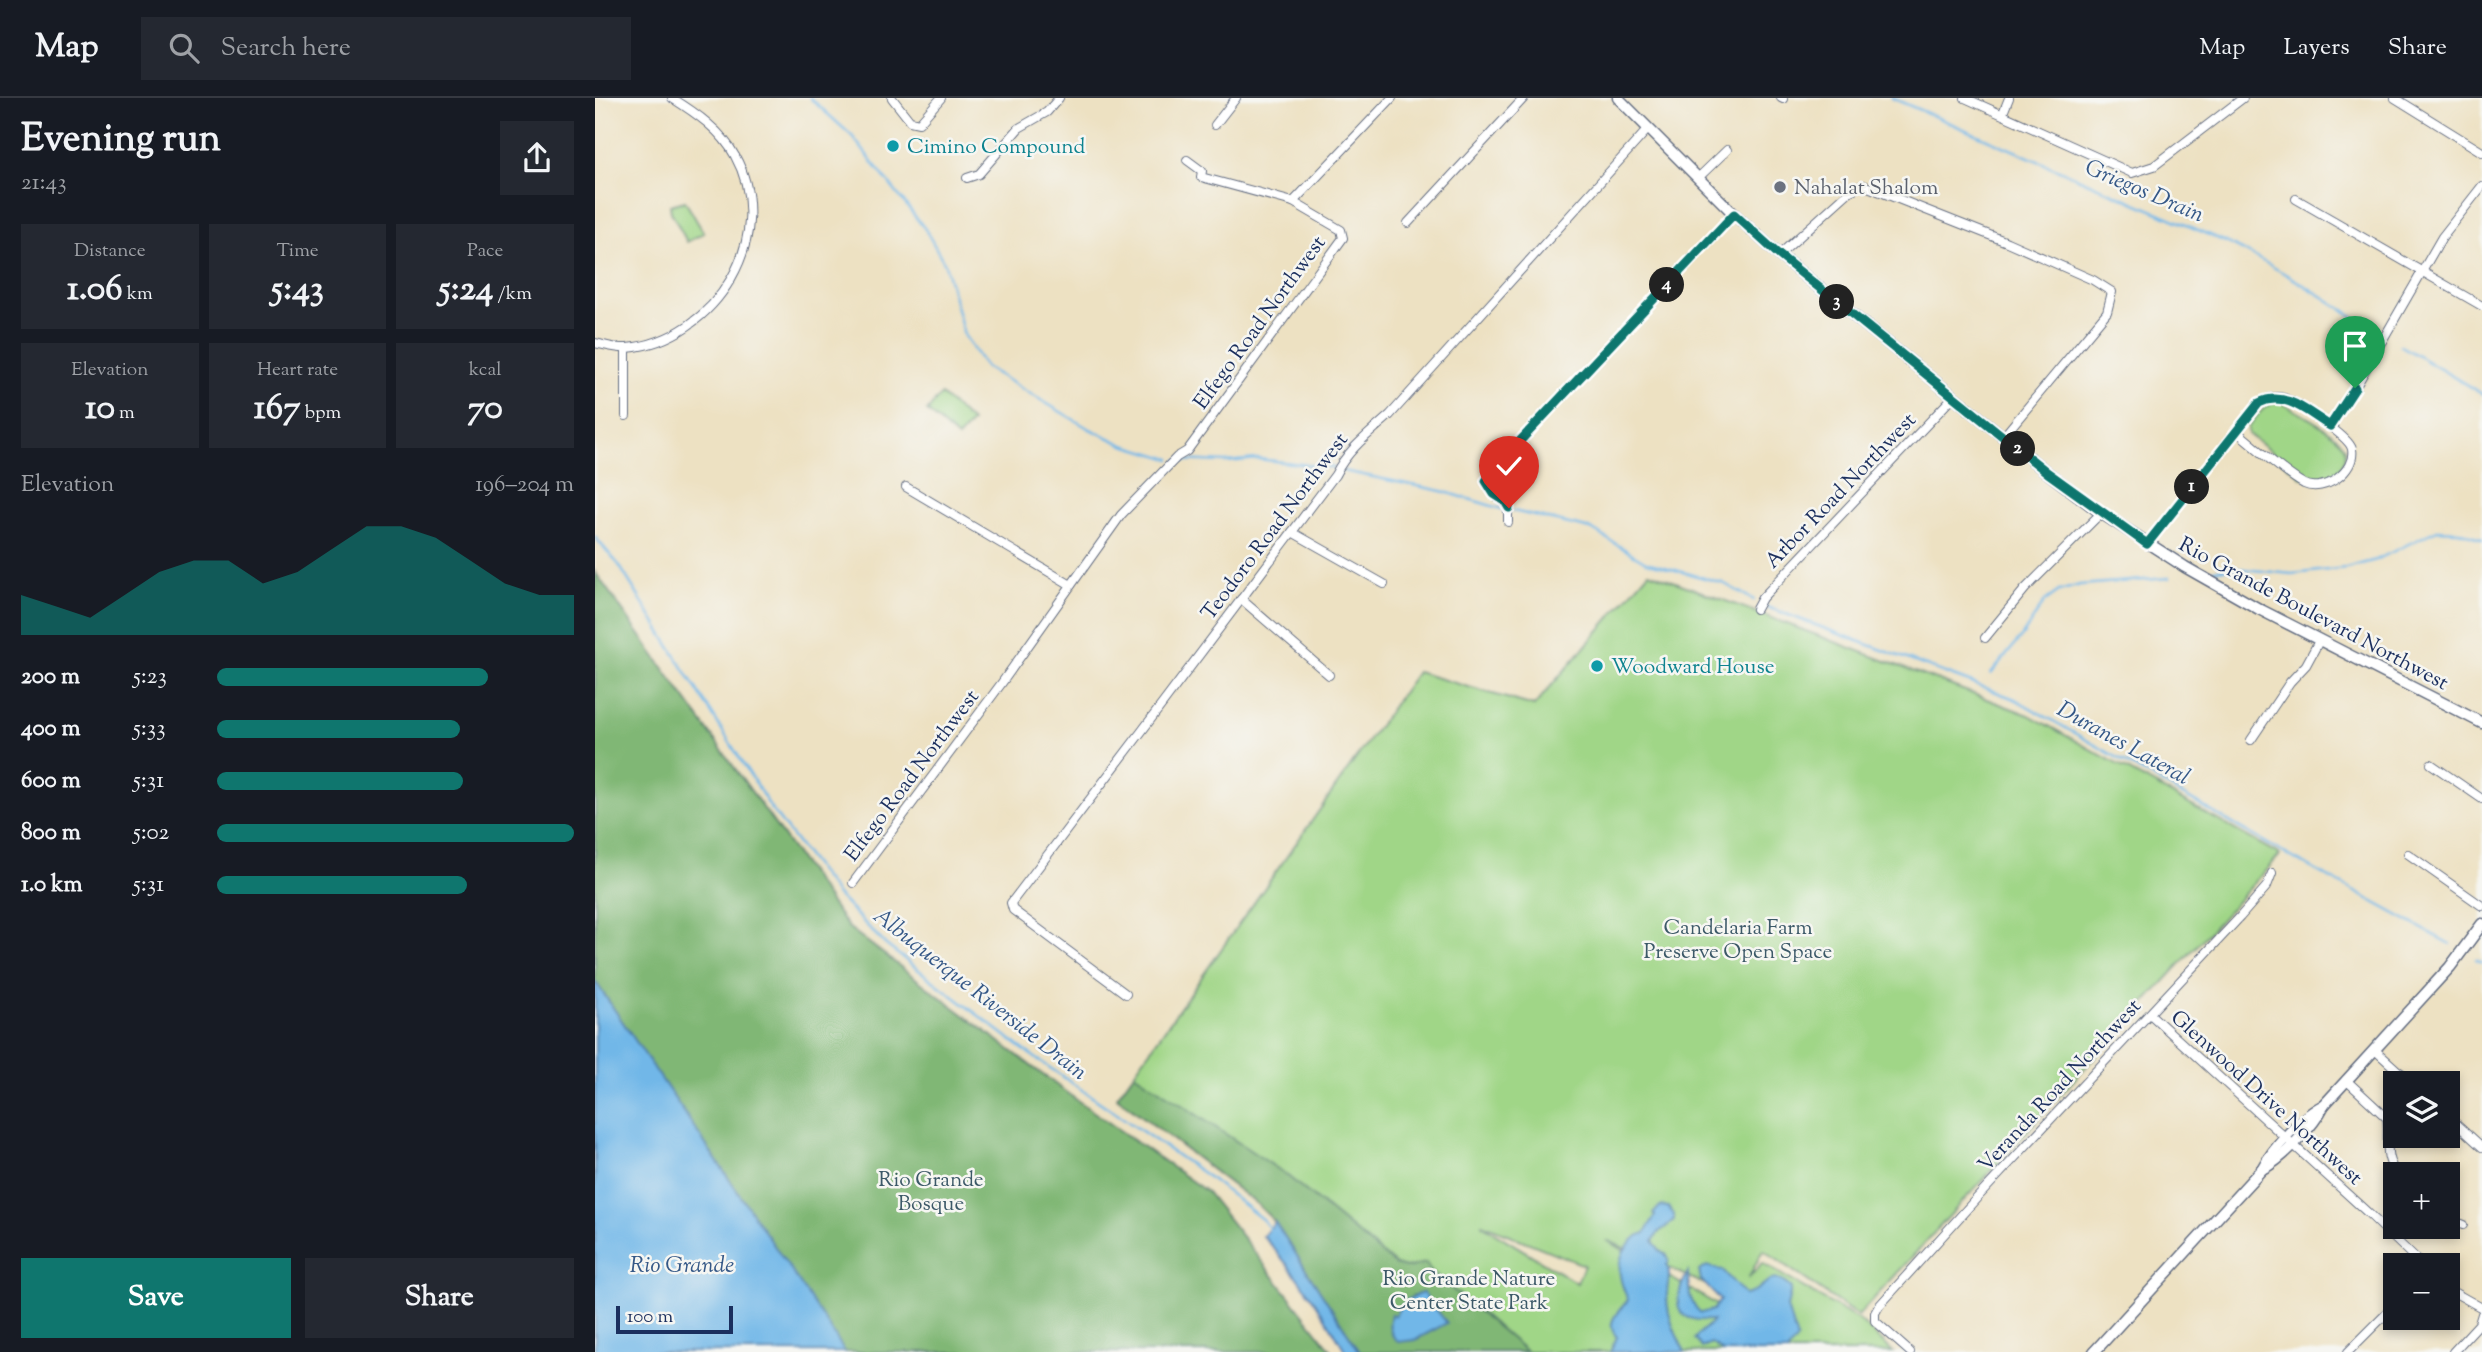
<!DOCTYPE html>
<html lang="en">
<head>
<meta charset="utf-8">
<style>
  body { margin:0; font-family:"Sorts Mill Goudy",serif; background:#242831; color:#f1f3f6; height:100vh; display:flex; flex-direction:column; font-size:26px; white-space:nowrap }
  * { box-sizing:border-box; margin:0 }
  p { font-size:23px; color:#9ea1a6 }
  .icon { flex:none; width:38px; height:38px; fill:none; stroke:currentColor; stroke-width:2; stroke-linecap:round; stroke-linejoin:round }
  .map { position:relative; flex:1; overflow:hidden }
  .sheet { display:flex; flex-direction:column; background:#171b24; width:595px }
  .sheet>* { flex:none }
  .controls { position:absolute; left:1788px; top:973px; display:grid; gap:14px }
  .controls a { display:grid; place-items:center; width:77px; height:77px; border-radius:0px; background:#171b24; box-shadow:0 4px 10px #0003; font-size:35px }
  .scale { position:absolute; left:21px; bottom:18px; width:117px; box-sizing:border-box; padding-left:7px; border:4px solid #1b2f5e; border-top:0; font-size:19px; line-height:24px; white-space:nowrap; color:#1b2f5e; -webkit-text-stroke:5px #f6f6f2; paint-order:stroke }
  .pin { position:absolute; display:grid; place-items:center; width:60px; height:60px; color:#fff; margin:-72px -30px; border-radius:50% 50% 50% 0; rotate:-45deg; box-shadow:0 0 7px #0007 }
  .pin .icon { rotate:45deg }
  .km { position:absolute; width:35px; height:35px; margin:-18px; border-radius:50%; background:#222; color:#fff; font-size:19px; line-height:35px; text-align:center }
  .round { display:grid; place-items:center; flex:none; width:74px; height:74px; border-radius:0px; background:#242831 }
  .head { display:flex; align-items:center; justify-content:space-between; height:119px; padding:0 21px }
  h1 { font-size:38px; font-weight:700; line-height:52px }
  .stats { display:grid; grid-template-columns:repeat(3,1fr); gap:10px; height:119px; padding:7px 21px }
  .stats div { display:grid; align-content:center; border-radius:0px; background:#242831; text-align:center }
  .stats b { font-size:35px; font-weight:700 }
  .stats small { font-size:19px; font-weight:400 }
  .stats p { font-size:19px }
  .chart { height:196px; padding:14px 21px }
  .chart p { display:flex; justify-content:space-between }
  .chart svg { width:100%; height:126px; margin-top:7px; fill:#0f766e; opacity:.7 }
  .action { display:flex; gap:14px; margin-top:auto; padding:14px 21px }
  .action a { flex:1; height:80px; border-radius:0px; background:#0f766e; color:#fff; font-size:28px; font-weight:700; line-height:80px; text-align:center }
  .action a+a { background:#242831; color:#f1f3f6 }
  ul { padding:0 21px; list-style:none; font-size:23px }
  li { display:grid; grid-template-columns:112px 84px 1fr; align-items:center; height:52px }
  li i { height:18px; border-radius:9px; background:#0f766e }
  header { display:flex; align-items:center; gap:42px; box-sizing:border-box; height:98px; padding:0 35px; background:#171b24; border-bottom:2px solid #363941 }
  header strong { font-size:33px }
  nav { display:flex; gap:38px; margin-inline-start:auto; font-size:24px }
  .search { width:490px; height:63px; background:#242831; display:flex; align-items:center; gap:18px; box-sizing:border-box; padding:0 24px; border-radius:0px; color:#9ea1a6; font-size:26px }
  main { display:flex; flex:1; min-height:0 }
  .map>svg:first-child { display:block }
  .green { fill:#a0d687; stroke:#5e8272; stroke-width:2; fill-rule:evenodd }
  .forest { fill:#80b774; stroke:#4e7369; stroke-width:2; fill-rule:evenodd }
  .water { fill:#71b7e8; stroke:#4673a3; stroke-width:2 }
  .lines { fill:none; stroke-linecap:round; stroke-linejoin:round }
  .stream { stroke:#71b7e8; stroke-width:2.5 }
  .street-casing { stroke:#646d81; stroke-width:10 }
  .secondary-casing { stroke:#646d81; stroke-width:13 }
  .street { stroke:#fff; stroke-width:8 }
  .secondary { stroke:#fff; stroke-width:10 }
  .route-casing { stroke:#fff; stroke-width:14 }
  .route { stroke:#0f766e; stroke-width:9 }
  .culture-dot { fill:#0f9aa8; stroke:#f6f6f2; stroke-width:2.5 }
  .worship-dot { fill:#6b7280; stroke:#f6f6f2; stroke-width:2.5 }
  .labels { text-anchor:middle; stroke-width:5; stroke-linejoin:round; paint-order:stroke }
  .culture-label { font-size:21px; fill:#0d838f; stroke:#f6f6f2; text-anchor:start }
  .worship-label { font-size:21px; fill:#5b616d; stroke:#f6f6f2; text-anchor:start }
  .street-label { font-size:21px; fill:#1b2f5e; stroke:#f6f6f2 }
  .park-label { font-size:21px; fill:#3c5968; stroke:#f6f6f2 }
  .water-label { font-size:23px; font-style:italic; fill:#355887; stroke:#f6f6f2 }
</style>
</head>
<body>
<header>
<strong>Map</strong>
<div class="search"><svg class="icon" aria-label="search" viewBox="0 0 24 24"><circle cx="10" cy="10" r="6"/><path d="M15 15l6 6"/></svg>Search here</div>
<nav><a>Map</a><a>Layers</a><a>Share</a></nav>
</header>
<main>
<section class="sheet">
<div class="head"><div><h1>Evening run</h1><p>21:43</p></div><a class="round"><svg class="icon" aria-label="share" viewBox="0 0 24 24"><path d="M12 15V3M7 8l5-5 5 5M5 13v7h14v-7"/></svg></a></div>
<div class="stats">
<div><p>Distance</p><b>1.06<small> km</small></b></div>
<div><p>Time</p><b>5:43</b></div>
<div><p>Pace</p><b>5:24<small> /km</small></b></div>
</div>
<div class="stats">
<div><p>Elevation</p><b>10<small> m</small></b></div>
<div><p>Heart rate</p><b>167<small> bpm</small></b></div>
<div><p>kcal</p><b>70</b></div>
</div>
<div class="chart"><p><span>Elevation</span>196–204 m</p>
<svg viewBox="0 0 160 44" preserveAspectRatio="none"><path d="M0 44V30L10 34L20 38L30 30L40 22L50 18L60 18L70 26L80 22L90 14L100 6L110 6L120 10L130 18L140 26L150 30L160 30V44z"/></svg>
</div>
<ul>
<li><b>200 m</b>5:23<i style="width:76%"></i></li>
<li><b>400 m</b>5:33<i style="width:68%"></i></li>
<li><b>600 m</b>5:31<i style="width:69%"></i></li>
<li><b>800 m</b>5:02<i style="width:100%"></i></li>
<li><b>1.0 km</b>5:31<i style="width:70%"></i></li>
</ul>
<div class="action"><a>Save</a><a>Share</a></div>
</section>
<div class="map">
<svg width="1887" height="1254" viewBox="0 0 1887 1254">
  <rect width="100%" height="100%" fill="#f6f6f2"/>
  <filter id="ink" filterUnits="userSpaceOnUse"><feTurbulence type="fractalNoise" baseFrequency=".0143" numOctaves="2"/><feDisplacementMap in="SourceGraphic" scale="14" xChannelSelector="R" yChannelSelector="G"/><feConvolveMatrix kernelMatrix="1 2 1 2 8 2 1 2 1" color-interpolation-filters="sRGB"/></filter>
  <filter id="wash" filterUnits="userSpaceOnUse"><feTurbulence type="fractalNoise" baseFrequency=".00686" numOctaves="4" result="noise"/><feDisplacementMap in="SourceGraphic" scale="28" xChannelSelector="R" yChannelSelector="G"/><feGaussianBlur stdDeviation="1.57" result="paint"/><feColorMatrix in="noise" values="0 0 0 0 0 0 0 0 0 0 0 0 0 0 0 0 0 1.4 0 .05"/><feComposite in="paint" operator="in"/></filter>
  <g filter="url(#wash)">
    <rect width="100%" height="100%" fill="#ede1c2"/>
    <g class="green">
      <polygon points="90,103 109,135 92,144 76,114 75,107"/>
      <polygon points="346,297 377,324 363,340 332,313"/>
      <path d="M1685,304C1700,313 1745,335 1750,350C1753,360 1747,368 1741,376L1717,382L1707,379L1653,336V329C1663,317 1669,305 1685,304Z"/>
      <path d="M1054,474L1434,617L1685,757L1263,1218L1168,1152L1153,1181L1167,1165L1265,1223L1298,1254H765L680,1124L662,1106L522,999L822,574L939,608ZM887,1126L989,1167L982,1185L887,1127ZM1013,1143H1014L1138,1199L1129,1211Z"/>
    </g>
    <g class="forest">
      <polygon points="0,474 253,829 472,995 612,1094 738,1254 250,1254 0,883"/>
      <path d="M539,975L689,1075L801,1167L811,1170L831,1165L835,1172L932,1254H765L680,1124L662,1106L522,999ZM828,1195L851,1225L820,1242L817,1198Z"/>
    </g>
    <g class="water">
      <polygon points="0,883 237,1233 250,1254 0,1254"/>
      <path d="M1065,1108L1073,1109L1079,1116V1123L1064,1134L1058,1143L1066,1154L1072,1157L1074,1163L1072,1167C1077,1179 1071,1187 1072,1200C1073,1220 1081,1237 1090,1254H1015L1022,1239C1009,1225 1023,1214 1033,1202C1025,1184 1019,1166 1032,1148C1037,1142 1042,1137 1050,1135L1060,1118L1058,1116Z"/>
      <path d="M680,1124L765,1254H751C727,1211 700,1174 668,1138Z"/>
      <path d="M1112,1168L1128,1173L1150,1197C1171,1192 1173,1169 1196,1190L1192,1210L1202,1241L1192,1254H1128L1116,1245L1107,1250L1100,1241C1105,1232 1113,1230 1118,1222C1077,1225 1077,1205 1093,1174C1094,1191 1093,1204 1106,1215L1118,1212L1125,1202L1106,1182L1104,1173Z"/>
      <path d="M828,1195L852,1225L820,1242L803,1244C794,1235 793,1229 796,1216L800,1218C805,1206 816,1198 828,1195Z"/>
    </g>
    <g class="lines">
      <g class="stream">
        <polyline points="215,0 257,38 330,131 350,166 369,237 390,269 493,330 529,347 576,361"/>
        <path d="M1297,0L1631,144C1683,170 1734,201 1781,234"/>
        <polyline points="1805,247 1887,296"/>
        <polyline points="582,362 631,364 663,361 739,370"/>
        <polyline points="748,373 847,393 910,412"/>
        <polyline points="918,413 996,431 1051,464 1128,485 1159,502"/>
        <polyline points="0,439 24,467 177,712 241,796 291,847 429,952 612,1078 668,1122 675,1131"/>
        <polyline points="1619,472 1639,470 1697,476 1751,470 1781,462 1842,432 1864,433 1887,441"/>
        <polyline points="1169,508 1420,601 1680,750 1855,846"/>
        <polyline points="1396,576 1427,538 1450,503 1464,493 1485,487 1574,480"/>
        <polyline points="1881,861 1887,864"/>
      </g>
    </g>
  </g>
  <g filter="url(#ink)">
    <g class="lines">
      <g class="street-casing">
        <g id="street">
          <polyline points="297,0 315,23 324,25 346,0"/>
          <polyline points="1186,0 1188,1"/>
          <polyline points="1370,0 1537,75 1559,68 1648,0"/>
          <polyline points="1800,0 1887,54"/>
          <polyline points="1408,15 1414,0"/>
          <polyline points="620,27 641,0"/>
          <polyline points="592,62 607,73 606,79 698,104"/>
          <polyline points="372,80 384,76 424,30 452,14 464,0"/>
          <polyline points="1103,80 1132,52"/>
          <polyline points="1701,101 1887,208"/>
          <polyline points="813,125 929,0"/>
          <polyline points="1184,157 1255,93 1268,87 1412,144 1498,182 1517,194 1512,214 1408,339"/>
          <path d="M0,245C10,247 22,251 32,250C121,242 184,138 140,58C127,33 101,15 77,0"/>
          <polyline points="31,250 31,318"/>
          <polyline points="1735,328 1760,290 1847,139 1887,88"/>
          <polyline points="311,389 476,487"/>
          <polyline points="913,424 913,408 899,396 891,383 907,362 1139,116"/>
          <polyline points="697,434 789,486"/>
          <path d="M1552,446L1664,305C1672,301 1680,297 1689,300C1702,305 1754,338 1757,351C1761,374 1729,395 1709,386C1691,377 1659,347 1641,333"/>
          <polyline points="646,501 734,577"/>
          <polyline points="1161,511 1167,500 1358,299"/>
          <polyline points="1390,540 1430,491 1506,415"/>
          <polyline points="1656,642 1695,584 1711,567 1724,543"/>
          <polyline points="1836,666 1887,701"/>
          <polyline points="1813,756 1887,808"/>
          <polyline points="258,785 406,586 526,417 582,359 592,353 748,140 746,132 698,104 797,0"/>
          <path d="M531,896L418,812L416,805C525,663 632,520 740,377C753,351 775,335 795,317L1053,31"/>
          <polyline points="1555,916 1772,1114 1827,1167"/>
          <polyline points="1780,952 1803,973 1821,985"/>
          <path d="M1751,982L1792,1020C1795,1040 1787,1061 1803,1076"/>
          <polyline points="1853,1018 1887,1049"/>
          <polyline points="1853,1121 1868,1127"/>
          <polyline points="1853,1191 1887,1210"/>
          <polyline points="1315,1254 1280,1223 1280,1215 1284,1208 1381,1101 1645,819 1672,788 1677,775"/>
          <polyline points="1753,1254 1801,1206"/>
          <polyline points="1858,1254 1884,1226 1887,1216"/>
        </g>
      </g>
      <g class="secondary-casing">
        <g id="secondary">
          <polyline points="1023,0 1139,116 1184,157 1453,375 1506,415 1590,469 1664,511 1887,625"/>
          <path d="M1667,1071C1687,1062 1719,1027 1729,1007L1855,869L1887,826"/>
          <path d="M1499,1254L1667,1071C1678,1050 1708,1017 1729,1007"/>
        </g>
      </g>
      <use href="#street" class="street"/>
      <use href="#secondary" class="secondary"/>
    </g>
  </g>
  <g class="lines" filter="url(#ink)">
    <g class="route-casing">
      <path id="route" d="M914,410L910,403L899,396L891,383L907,362L1139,116L1184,157L1453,375L1552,446L1664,305C1690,292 1712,314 1735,328L1760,290"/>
    </g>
    <use href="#route" class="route"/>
  </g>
  <g class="culture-dot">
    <circle cx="298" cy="48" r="7"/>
    <circle cx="1002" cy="568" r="7"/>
  </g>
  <circle class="worship-dot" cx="1185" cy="89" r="7"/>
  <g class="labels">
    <g class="culture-label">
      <text x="312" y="55">Cimino Compound</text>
      <text x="1016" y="575">Woodward House</text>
    </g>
    <g class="worship-label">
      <text x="1199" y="96">Nahalat Shalom</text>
    </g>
    <g class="street-label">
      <text transform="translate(664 224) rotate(-54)" y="7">Elfego Road Northwest</text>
      <text transform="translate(1245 392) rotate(-46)" y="7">Arbor Road Northwest</text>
      <text transform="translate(679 428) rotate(-53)" y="7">Teodoro Road Northwest</text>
      <text transform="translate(1719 515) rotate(28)" y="7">Rio Grande Boulevard Northwest</text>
      <text transform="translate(316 677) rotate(-53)" y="7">Elfego Road Northwest</text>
      <text transform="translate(1464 987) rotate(-47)" y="7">Veranda Road Northwest</text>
      <text transform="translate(1672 999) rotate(42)" y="7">Glenwood Drive Northwest</text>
    </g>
    <g class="park-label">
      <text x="1143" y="836">Candelaria Farm<tspan x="1143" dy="24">Preserve Open Space</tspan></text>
      <text x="336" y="1088">Rio Grande<tspan x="336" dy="24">Bosque</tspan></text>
      <text x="874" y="1187">Rio Grande Nature<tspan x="874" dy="24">Center State Park</tspan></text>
    </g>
    <g class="water-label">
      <text transform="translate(1550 92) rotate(23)" y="8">Griegos Drain</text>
      <text transform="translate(1529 644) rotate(29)" y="8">Duranes Lateral</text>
      <text transform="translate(386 895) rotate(38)" y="8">Albuquerque Riverside Drain</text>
      <text x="87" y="1174">Rio Grande</text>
    </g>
  </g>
</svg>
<div class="controls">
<a><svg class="icon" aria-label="layers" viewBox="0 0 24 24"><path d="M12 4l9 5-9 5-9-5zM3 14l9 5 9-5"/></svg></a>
<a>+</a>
<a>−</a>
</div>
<div class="scale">100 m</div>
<div class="pin" style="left:1760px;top:290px;background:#1e9e55"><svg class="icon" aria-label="arrive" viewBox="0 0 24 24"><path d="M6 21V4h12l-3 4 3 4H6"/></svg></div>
<div class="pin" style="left:914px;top:410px;background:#d93025"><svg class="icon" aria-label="check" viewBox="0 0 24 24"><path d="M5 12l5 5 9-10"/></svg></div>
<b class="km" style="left:1597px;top:389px">1</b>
<b class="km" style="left:1423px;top:351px">2</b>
<b class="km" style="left:1242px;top:204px">3</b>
<b class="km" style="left:1072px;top:187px">4</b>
</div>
</main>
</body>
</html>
